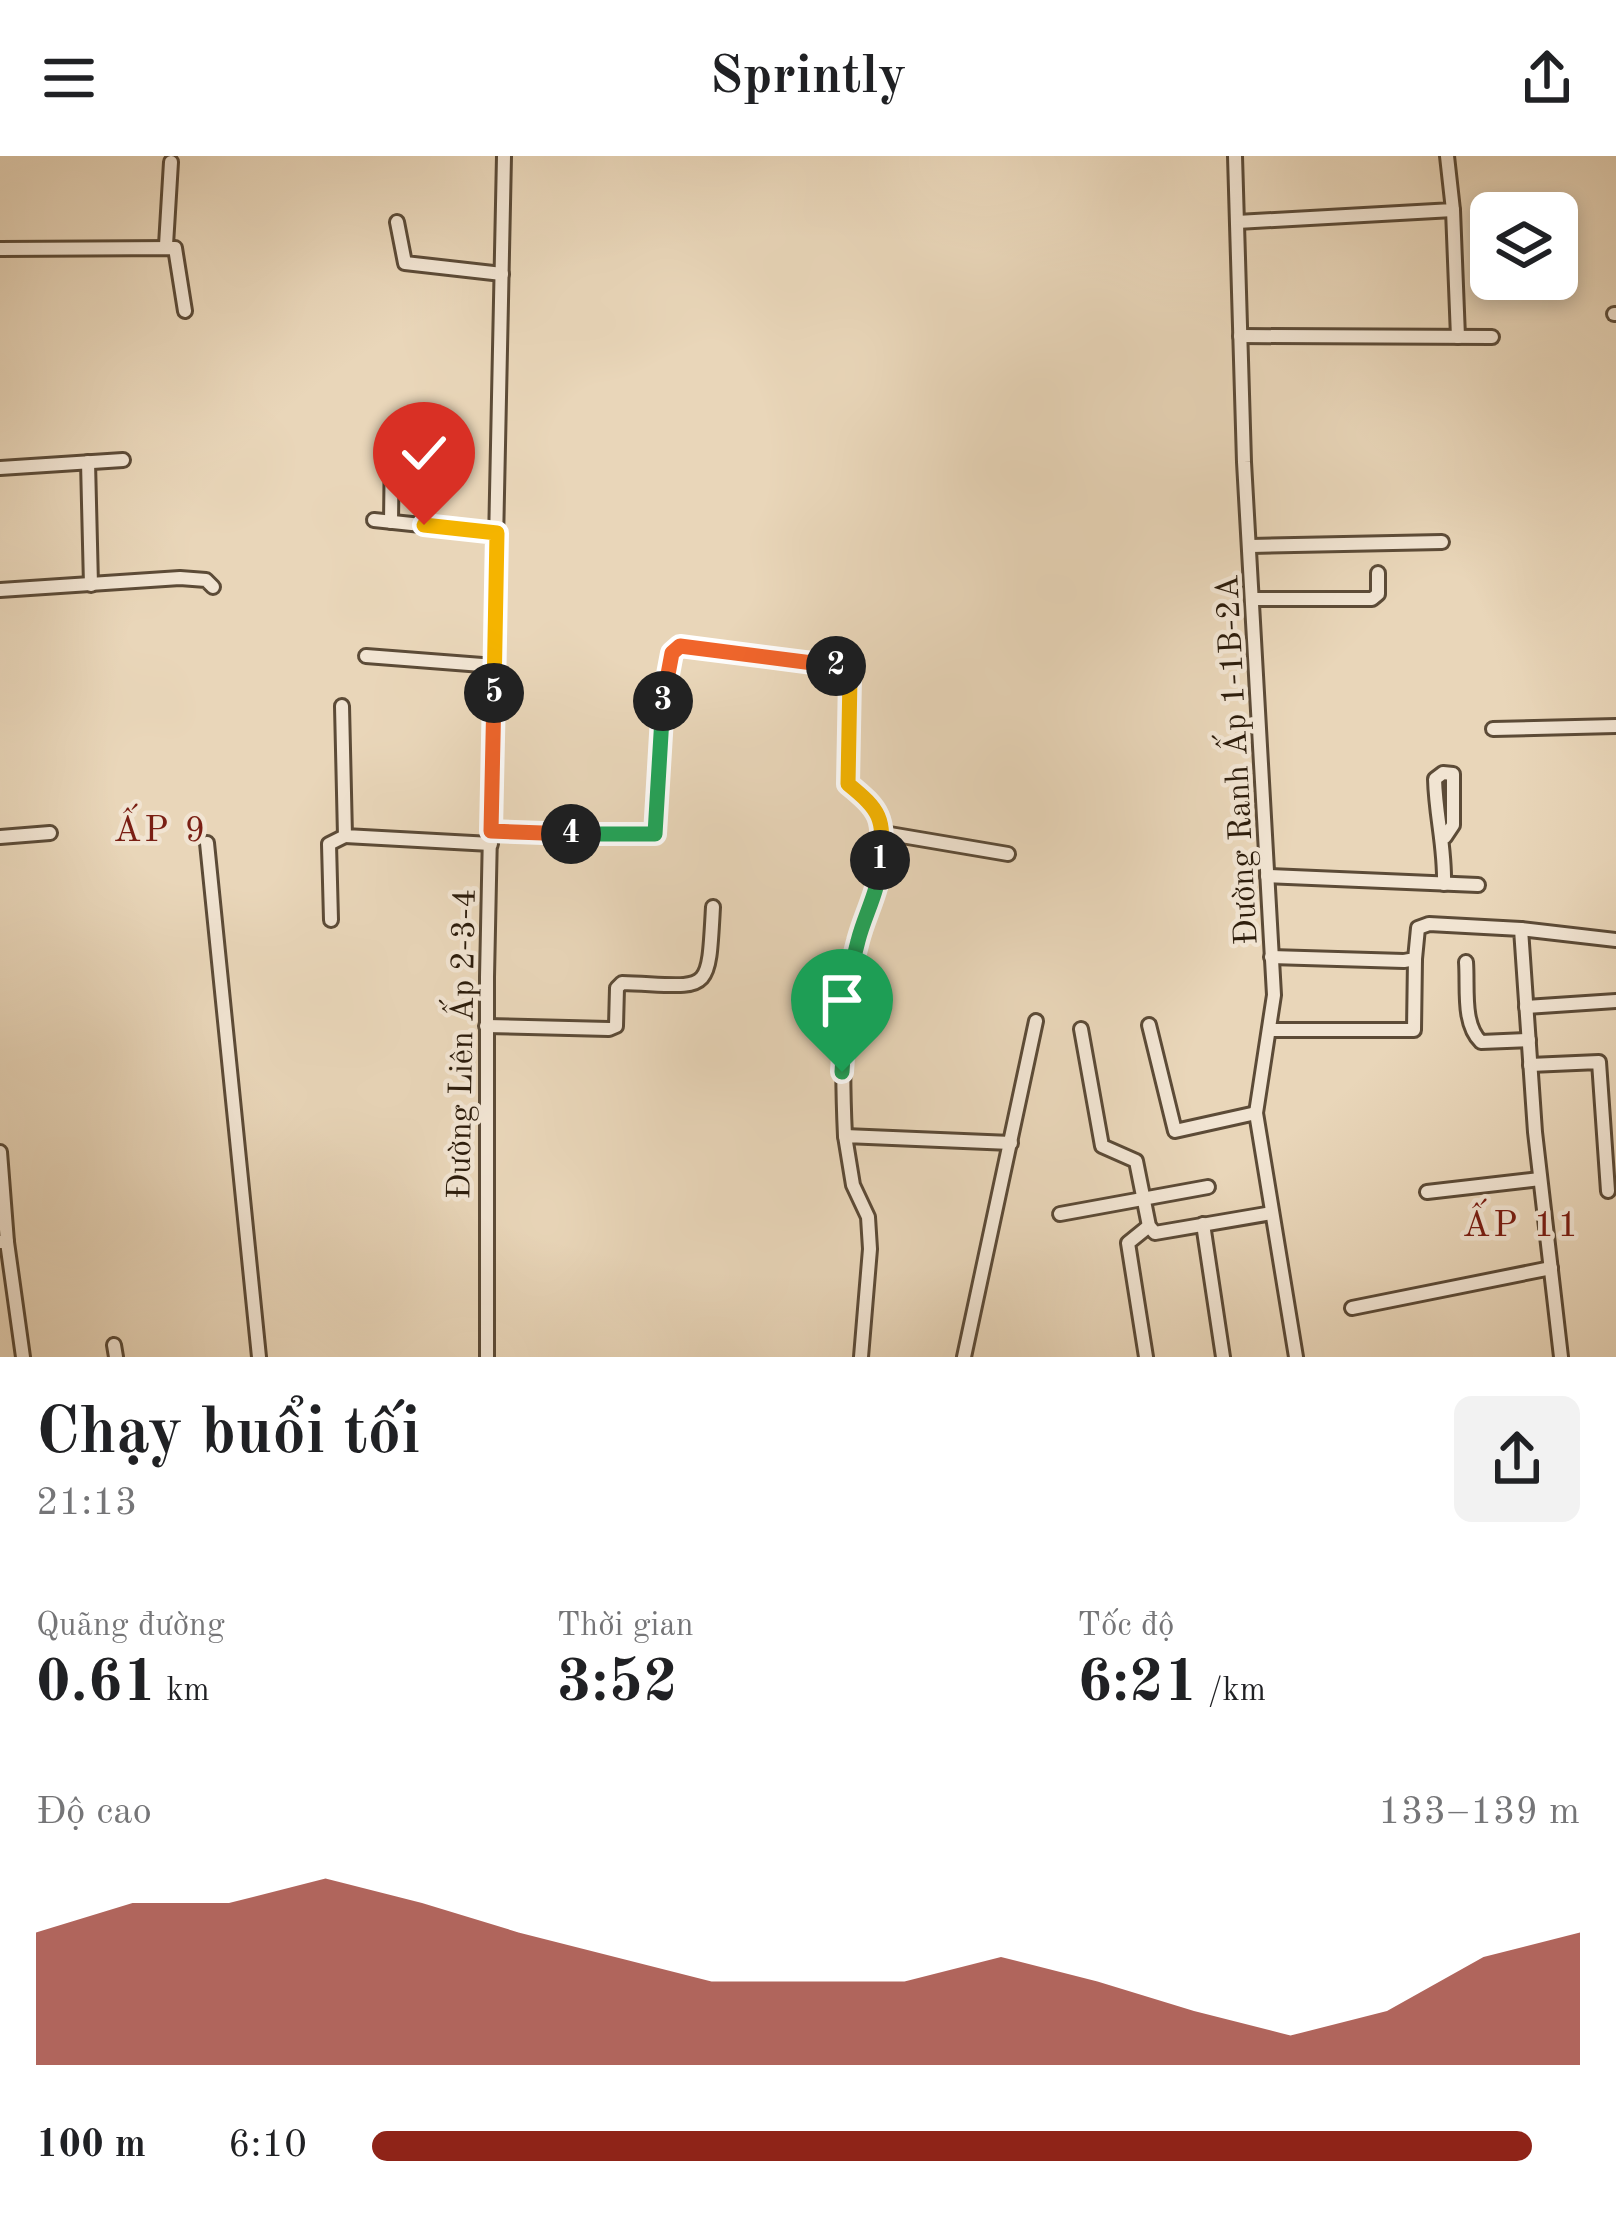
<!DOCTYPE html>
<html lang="vi">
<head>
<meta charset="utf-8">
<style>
  body { margin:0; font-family:"Old Standard TT",serif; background:#f2f2f2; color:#202124; height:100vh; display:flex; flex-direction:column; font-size:45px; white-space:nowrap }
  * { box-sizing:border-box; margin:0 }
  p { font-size:39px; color:#757577 }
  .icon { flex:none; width:66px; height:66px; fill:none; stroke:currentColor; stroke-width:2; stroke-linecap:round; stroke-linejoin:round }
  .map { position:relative; height:1201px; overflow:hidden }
  .sheet { display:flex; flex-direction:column; background:#fff; flex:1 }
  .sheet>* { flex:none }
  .fabs { position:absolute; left:1470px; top:36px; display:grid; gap:24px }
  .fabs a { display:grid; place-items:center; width:108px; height:108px; border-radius:18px; background:#fff; box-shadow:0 6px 18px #0003; font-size:60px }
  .pin { position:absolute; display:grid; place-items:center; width:102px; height:102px; color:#fff; margin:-123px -51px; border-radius:50% 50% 50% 0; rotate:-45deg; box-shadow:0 0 12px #0007 }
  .pin .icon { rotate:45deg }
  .km { position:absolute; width:60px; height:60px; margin:-30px; border-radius:50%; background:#222; color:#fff; font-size:33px; line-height:60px; text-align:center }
  .round { display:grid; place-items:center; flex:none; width:126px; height:126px; border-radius:18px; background:#f2f2f2 }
  .head { display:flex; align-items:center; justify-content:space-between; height:204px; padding:0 36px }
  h1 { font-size:66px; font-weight:700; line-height:90px }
  .metrics { display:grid; grid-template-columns:repeat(3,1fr); gap:18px; height:204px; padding:12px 36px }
  .metrics div { display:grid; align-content:center }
  .metrics b { font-size:60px; font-weight:700 }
  .metrics small { font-size:33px; font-weight:400 }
  .metrics p { font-size:33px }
  .chart { height:336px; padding:24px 36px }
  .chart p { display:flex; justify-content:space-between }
  .chart svg { width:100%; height:216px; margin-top:12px; fill:#8f2418; opacity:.7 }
  ul { padding:0 36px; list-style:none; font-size:39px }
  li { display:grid; grid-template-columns:192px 144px 1fr; align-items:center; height:90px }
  li i { height:30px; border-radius:15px; background:#8f2418 }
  header { display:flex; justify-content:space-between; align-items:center; height:156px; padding:0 36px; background:#fff; font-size:54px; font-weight:700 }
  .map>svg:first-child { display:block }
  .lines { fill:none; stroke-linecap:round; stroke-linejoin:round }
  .minor-casing { stroke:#5c4b37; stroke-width:18 }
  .minor { stroke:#f1e4d2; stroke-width:12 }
  .split-1-casing { stroke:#fff; stroke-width:24 }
  .split-2-casing { stroke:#fff; stroke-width:24 }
  .split-3-casing { stroke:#fff; stroke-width:24 }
  .split-4-casing { stroke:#fff; stroke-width:24 }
  .split-5-casing { stroke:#fff; stroke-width:24 }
  .split-6-casing { stroke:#fff; stroke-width:24 }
  .split-1 { stroke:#22a559; stroke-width:15 }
  .split-2 { stroke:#f5b400; stroke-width:15 }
  .split-3 { stroke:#f0652b; stroke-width:15 }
  .split-4 { stroke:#22a559; stroke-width:15 }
  .split-5 { stroke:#f0652b; stroke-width:15 }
  .split-6 { stroke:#f5b400; stroke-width:15 }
  .labels { text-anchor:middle; stroke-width:9; stroke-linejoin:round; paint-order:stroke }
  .street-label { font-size:33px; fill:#2d1d0c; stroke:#f1e4d2 }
  .neighbourhood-label { font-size:36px; letter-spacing:3px; fill:#7a1f14; stroke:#f1e4d2 }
</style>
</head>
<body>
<header><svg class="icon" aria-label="menu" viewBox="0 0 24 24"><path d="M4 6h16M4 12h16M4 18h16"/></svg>Sprintly<svg class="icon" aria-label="share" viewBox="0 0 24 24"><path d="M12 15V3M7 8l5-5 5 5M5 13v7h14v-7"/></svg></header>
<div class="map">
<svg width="1616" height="1201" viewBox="0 0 1616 1201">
  <rect width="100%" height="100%" fill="#e9d6b9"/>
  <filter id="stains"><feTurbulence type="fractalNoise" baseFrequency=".00167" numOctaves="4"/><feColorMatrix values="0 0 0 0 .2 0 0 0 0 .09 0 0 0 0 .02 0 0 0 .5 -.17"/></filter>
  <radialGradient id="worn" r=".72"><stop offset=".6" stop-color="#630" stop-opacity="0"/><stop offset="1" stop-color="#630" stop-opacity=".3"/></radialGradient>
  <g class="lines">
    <g class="minor-casing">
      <g id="minor">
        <polyline points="1235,0 1244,306 1274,839 1256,957 1296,1201"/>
        <polyline points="1453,54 1458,181"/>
        <polyline points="397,66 405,107 502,118"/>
        <polyline points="1237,66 1453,54 1447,0"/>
        <polyline points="166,89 171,6"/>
        <polyline points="0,93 175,92 185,155"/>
        <polyline points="1614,158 1616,158"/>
        <polyline points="1240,180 1492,181"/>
        <polyline points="88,306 91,429"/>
        <polyline points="0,312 123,304"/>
        <polyline points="374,364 497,377"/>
        <polyline points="391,366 392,286"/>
        <polyline points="1251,390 1442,386"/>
        <polyline points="0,434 180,422 206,424 213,431"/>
        <polyline points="1254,443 1372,443 1378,438 1378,417"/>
        <polyline points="366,500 495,510"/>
        <polyline points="342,550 345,680 491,688"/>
        <polyline points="1493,573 1616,570"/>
        <path d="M491,675L655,678C657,642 657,511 680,490L844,511L850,521L848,628C866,643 883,653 884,678C885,717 867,750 858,786C841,849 842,915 845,980"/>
        <polyline points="884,677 1008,698"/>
        <polyline points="0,681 50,677"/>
        <polyline points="207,687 259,1201"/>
        <polyline points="1267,720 1478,729"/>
        <path d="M1444,728C1445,690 1436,661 1435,623L1443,617L1453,618V669L1445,681"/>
        <polyline points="331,764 329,688 345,680"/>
        <polyline points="1521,773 1616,784"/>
        <polyline points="1271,801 1404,805 1415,803 1418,772 1429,768 1521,773 1535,976 1561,1201"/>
        <path d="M1466,806C1468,831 1462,868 1481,886L1529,884"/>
        <polyline points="1526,851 1616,845"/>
        <polyline points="1149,869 1175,975 1256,957"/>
        <path d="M486,870L609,873L616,870L617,832L622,827C711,830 708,842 713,751"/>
        <polyline points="1081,873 1102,990 1136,1005 1149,1070 1155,1077 1272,1057"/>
        <polyline points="1269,874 1414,874 1415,803"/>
        <polyline points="1530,909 1599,906 1608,1035"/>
        <polyline points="0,996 7,1086"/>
        <polyline points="1427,1036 1540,1023"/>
        <polyline points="1060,1058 1208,1031"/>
        <polyline points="1203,1068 1223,1201"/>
        <polyline points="0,1086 7,1086 23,1201"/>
        <polyline points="1352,1152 1551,1112"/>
        <polyline points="114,1189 116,1201"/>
        <polyline points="487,1201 487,821 504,0"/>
        <polyline points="861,1201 870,1093 868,1061 853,1029 845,980 1011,987"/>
        <polyline points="964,1201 1036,865"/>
        <polyline points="1146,1201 1128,1087 1149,1070"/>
      </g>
    </g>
    <use href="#minor" class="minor"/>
  </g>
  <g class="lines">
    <g class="split-1-casing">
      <path id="split-1" d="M842,916C845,872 846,828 858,785C865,757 880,734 880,704"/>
    </g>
    <g class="split-2-casing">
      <path id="split-2" d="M836,510L844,511L850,521L848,628C880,654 885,662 880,704"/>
    </g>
    <g class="split-3-casing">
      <polyline id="split-3" points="663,545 672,497 680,490 836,510"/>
    </g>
    <g class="split-4-casing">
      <polyline id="split-4" points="571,678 655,678 663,545"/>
    </g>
    <g class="split-5-casing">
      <polyline id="split-5" points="494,537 491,675 571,678"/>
    </g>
    <g class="split-6-casing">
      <polyline id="split-6" points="424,369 497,377 494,537"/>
    </g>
    <use href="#split-1" class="split-1"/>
    <use href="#split-2" class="split-2"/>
    <use href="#split-3" class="split-3"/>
    <use href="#split-4" class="split-4"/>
    <use href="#split-5" class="split-5"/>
    <use href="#split-6" class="split-6"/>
  </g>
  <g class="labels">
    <g class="street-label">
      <text transform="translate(1235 604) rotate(-93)" y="12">Đường Ranh Ấp 1-1B-2A</text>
      <text transform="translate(460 888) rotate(-89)" y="12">Đường Liên Ấp 2-3-4</text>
    </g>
    <g class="neighbourhood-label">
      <text x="161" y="685">ẤP 9</text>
      <text x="1522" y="1080">ẤP 11</text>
    </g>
  </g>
  <rect width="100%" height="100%" filter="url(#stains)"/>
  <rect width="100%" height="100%" fill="url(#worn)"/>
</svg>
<div class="fabs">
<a><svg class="icon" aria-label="layers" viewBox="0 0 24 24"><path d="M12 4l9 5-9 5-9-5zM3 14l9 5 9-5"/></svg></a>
</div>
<div class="pin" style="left:842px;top:916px;background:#1e9e55"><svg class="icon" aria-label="arrive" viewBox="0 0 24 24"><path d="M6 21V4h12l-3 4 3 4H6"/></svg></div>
<div class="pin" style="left:424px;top:369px;background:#d93025"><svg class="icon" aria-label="check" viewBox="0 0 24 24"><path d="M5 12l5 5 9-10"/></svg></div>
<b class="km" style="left:880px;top:704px">1</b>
<b class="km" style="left:836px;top:510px">2</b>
<b class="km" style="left:663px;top:545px">3</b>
<b class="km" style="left:571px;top:678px">4</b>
<b class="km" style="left:494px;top:537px">5</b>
</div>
<section class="sheet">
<div class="head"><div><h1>Chạy buổi tối</h1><p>21:13</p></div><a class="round"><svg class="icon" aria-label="share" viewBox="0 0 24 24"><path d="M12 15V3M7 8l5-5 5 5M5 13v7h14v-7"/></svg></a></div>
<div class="metrics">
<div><p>Quãng đường</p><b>0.61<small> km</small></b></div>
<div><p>Thời gian</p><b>3:52</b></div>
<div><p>Tốc độ</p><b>6:21<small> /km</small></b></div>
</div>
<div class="chart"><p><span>Độ cao</span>133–139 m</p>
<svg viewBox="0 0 160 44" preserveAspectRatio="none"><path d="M0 44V17L10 11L20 11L30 6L40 11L50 17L60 22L70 27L80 27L90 27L100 22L110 27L120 33L130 38L140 33L150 22L160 17V44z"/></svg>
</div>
<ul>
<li><b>100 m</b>6:10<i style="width:96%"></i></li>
</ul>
</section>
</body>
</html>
